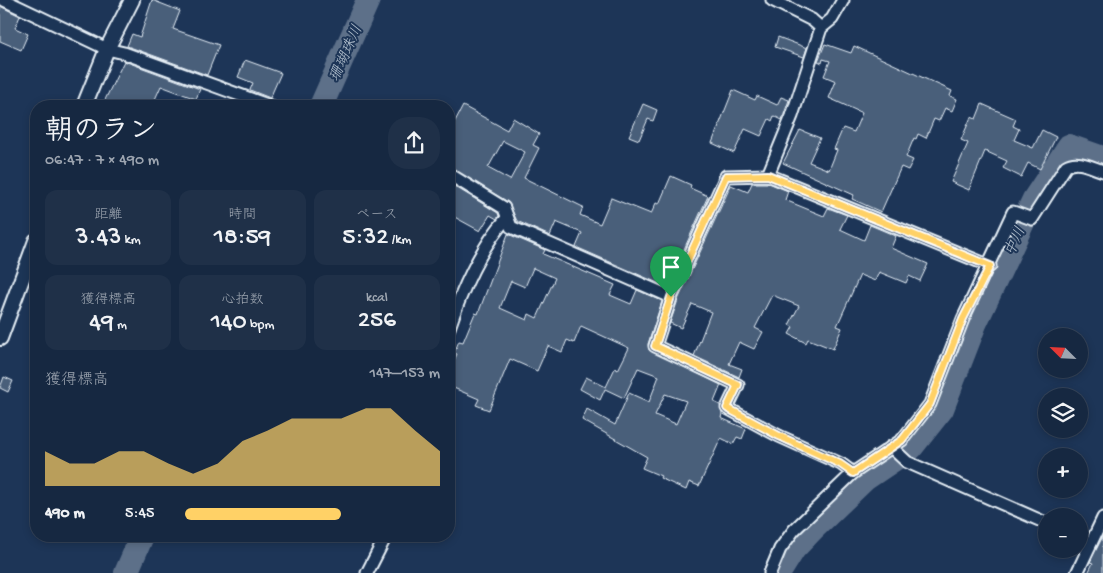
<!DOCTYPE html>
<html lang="ja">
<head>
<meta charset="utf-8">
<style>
  body { margin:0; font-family:"Gochi Hand","Klee One",sans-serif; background:#1f3048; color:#f1f3f6; height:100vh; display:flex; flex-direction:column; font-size:19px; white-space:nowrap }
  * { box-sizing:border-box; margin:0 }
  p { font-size:16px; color:#9ea6b1 }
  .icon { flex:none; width:28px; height:28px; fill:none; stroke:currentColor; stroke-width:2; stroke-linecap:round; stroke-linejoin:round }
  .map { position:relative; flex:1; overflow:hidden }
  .sheet { position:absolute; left:30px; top:100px; width:425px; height:442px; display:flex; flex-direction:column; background:#162841; border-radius:20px; box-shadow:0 2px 8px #0003,0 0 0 1px #35445a }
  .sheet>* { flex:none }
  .needle { width:32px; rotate:294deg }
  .tools { position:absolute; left:1038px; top:328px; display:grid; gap:10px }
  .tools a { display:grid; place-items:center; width:50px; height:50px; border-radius:50%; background:#162841; box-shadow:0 2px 8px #0003,0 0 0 1px #35445a; font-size:25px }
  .pin { position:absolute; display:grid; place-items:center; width:42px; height:42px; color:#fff; margin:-51px -21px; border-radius:50% 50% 50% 0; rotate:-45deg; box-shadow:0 0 5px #0007 }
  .pin .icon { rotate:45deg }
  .round { display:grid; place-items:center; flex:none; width:52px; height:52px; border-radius:20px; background:#1f3048 }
  .overview { display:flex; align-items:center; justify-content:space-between; height:85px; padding:0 15px }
  h1 { font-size:28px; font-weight:600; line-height:38px }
  .figures { display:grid; grid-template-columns:repeat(3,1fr); gap:8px; height:85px; padding:5px 15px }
  .figures div { display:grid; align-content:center; border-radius:12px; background:#1f3048; text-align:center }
  .figures b { font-size:25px; font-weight:600 }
  .figures small { font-size:14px; font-weight:400 }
  .figures p { font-size:14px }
  .chart { height:140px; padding:10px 15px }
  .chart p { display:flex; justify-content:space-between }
  .chart svg { width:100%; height:90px; margin-top:5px; fill:#ffd166; opacity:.7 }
  ul { padding:0 15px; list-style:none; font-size:16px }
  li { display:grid; grid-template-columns:80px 60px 1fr; align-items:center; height:38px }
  li i { height:12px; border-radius:6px; background:#ffd166 }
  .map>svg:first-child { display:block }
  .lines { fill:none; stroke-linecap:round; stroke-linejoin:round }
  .river { stroke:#5d7089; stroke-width:24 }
  .building { fill:#495e7a; stroke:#e8f1f8; fill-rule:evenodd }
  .minor-casing { stroke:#e8f1f8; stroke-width:15 }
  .tertiary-casing { stroke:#e8f1f8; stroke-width:18 }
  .minor { stroke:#1d3557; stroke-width:11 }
  .tertiary { stroke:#1d3557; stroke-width:14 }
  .route-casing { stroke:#fff; stroke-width:10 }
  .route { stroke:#ffd166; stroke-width:6 }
  .labels { text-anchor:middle; stroke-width:4; stroke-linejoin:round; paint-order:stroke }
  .water-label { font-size:15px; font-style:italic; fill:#b7c4d1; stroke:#1d3557 }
</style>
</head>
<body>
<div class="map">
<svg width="1103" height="573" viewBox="0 0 1103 573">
  <rect width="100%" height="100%" fill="#1d3557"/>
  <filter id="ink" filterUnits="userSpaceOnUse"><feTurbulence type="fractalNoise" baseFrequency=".02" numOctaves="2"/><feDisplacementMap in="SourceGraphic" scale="10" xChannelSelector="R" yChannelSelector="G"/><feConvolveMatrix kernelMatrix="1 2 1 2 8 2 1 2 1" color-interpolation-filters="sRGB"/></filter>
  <g filter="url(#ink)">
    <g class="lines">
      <g class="river">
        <polyline points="321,106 368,0"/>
        <polyline points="126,573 142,536"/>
        <polyline points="779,573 794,549 814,528 865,479 911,448 942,409 975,324 1034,199 1069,146 1103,158"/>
      </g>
    </g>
    <g class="building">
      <polygon points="152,0 180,11 173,29 219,45 207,75 127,46 132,34 140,37"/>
      <polygon points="0,6 20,16 15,28 28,34 21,50 0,41"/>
      <polygon points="778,37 807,48 804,57 775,47"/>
      <polygon points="825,44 851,53 854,46 952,91 950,96 957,99 952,111 945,108 939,121 934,119 926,138 918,134 916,139 914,138 906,157 913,160 908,170 901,167 881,212 852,199 854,195 783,163 800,130 820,138 809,162 829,170 837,150 834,149 843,128 854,132 862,113 829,98 836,81 824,76 830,61 823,59 822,63 818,61"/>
      <polygon points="245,60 281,73 270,98 250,90 253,83 238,77"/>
      <polygon points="124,61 200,89 196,99 161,86 152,106 102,106"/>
      <polygon points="733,90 755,100 757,96 777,105 781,97 789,100 782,120 774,116 772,121 769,119 761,136 745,129 734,153 712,143"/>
      <polygon points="643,104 657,110 653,121 648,119 639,140 629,136"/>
      <polygon points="982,104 1016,119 1013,126 1019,129 1014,140 1033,148 1042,130 1056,137 1040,169 1028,163 1021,177 1003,168 1007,161 985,151 969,190 951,182 968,143 961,140 971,117 976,119"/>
      <path d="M463,106L507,130L513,118L539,134L533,145L539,148L524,178L583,207L580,215L600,224L611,198L651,214L656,203L659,204L671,176L691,185L690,188L708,196L667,287L576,247L582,233L556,222L550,236L517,221L508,202L449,167V125L452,127ZM503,141L525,152L510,180L488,168Z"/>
      <polygon points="449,183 498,213 499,216 497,219 490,215 480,231 449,214"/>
      <polygon points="752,183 769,183 788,191 785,200 824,216 828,208 847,215 840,229 864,240 870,225 896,236 891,248 928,264 920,281 909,276 906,283 879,272 875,281 860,275 837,326 842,328 833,349 808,339 806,343 789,334 793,327 789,325 799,306 772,295 755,328 763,332 754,349 739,342 729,364 742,369 739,377 694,356 711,312 692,304 681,328 670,323 678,300 731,185 748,192"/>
      <path d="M508,234L545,250L543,254L615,285L610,295L631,304L637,290L662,301L648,344L649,350L721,385L714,402L720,405L722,414L721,418L746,429L742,439L737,437L733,444L721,438L699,486L689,482L686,490L660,478L661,476L642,468L647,457L582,420L587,409L615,425L629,393L649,402L659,376L638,368L624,398L605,389L600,400L580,389L586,377L606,387L615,368L618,370L629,348L581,326L574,343L567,340L562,352L548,346L537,371L510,359L489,410L476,405L479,399L449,386V372L457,354L454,353L459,341L463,342L475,313L478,314ZM533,268L555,278L537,318L529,314L527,320L500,308L511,281L525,287ZM665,394L686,401L676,424L655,415Z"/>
      <polygon points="4,377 13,381 8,392 0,388"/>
      <polygon points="1103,536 1103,573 1088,573 1093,563 1090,562"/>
    </g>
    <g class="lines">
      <g class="minor-casing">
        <g id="minor">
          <polyline points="4,0 107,49 124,53 270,106"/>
          <polyline points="772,0 812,20 821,28"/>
          <polyline points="449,174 504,208 511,227 671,297"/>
          <polyline points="768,175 792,116 821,28 832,19 843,0"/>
          <path d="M449,328C461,292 481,246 507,218"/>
          <polyline points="891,447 907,462 1046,523"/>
          <polyline points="853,473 841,464 779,436 727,408 738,385 655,346 671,297 726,176 768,175 990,266"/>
          <polyline points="1079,538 1091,543"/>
          <polyline points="367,573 386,536"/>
          <path d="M770,573L780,549L794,530L853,473L902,440L930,404L963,319L1013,212L1032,219L1066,166C1077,159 1091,167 1103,171"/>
          <polyline points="1077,573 1103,518"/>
        </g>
      </g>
      <g class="tertiary-casing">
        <g id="tertiary">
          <polyline points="84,106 107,49 132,0"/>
          <polyline points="0,338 36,241"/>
        </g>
      </g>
      <use href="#minor" class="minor"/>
      <use href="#tertiary" class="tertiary"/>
    </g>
  </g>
  <g class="lines" filter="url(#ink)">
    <g class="route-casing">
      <polygon id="route" points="768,175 990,266 963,319 930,404 902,440 853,473 840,464 779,436 727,408 738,385 655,346 671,297 726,176"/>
    </g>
    <use href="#route" class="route"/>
  </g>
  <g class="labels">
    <g class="water-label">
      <text transform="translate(345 53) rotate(-66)" y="5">珊瑚珠川</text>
      <text transform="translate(1014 241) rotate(-65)" y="5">中川</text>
    </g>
  </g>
</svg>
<div class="tools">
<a><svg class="needle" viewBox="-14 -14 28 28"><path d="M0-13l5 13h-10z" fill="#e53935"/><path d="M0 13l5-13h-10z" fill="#9ea6b1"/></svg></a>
<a><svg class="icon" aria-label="layers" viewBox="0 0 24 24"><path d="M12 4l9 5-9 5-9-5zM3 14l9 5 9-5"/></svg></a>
<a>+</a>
<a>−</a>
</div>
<div class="pin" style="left:671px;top:297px;background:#1e9e55"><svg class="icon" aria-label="arrive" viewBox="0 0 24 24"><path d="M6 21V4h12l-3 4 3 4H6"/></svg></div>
<section class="sheet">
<div class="overview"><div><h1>朝のラン</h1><p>06:47 · 7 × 490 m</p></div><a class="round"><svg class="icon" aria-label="share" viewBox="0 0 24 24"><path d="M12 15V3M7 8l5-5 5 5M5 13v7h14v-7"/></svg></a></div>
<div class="figures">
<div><p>距離</p><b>3.43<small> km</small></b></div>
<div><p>時間</p><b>18:59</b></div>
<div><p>ペース</p><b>5:32<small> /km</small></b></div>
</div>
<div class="figures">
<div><p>獲得標高</p><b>49<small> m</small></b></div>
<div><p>心拍数</p><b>140<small> bpm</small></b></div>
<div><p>kcal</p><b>256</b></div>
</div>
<div class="chart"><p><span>獲得標高</span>147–153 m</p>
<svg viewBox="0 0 160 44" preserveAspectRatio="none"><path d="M0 44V27L10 33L20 33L30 27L40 27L50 33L60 38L70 33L80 22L90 17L100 11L110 11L120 11L130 6L140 6L150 17L160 27V44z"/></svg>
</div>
<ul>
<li><b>490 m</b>5:45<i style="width:61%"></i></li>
</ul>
</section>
</div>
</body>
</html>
